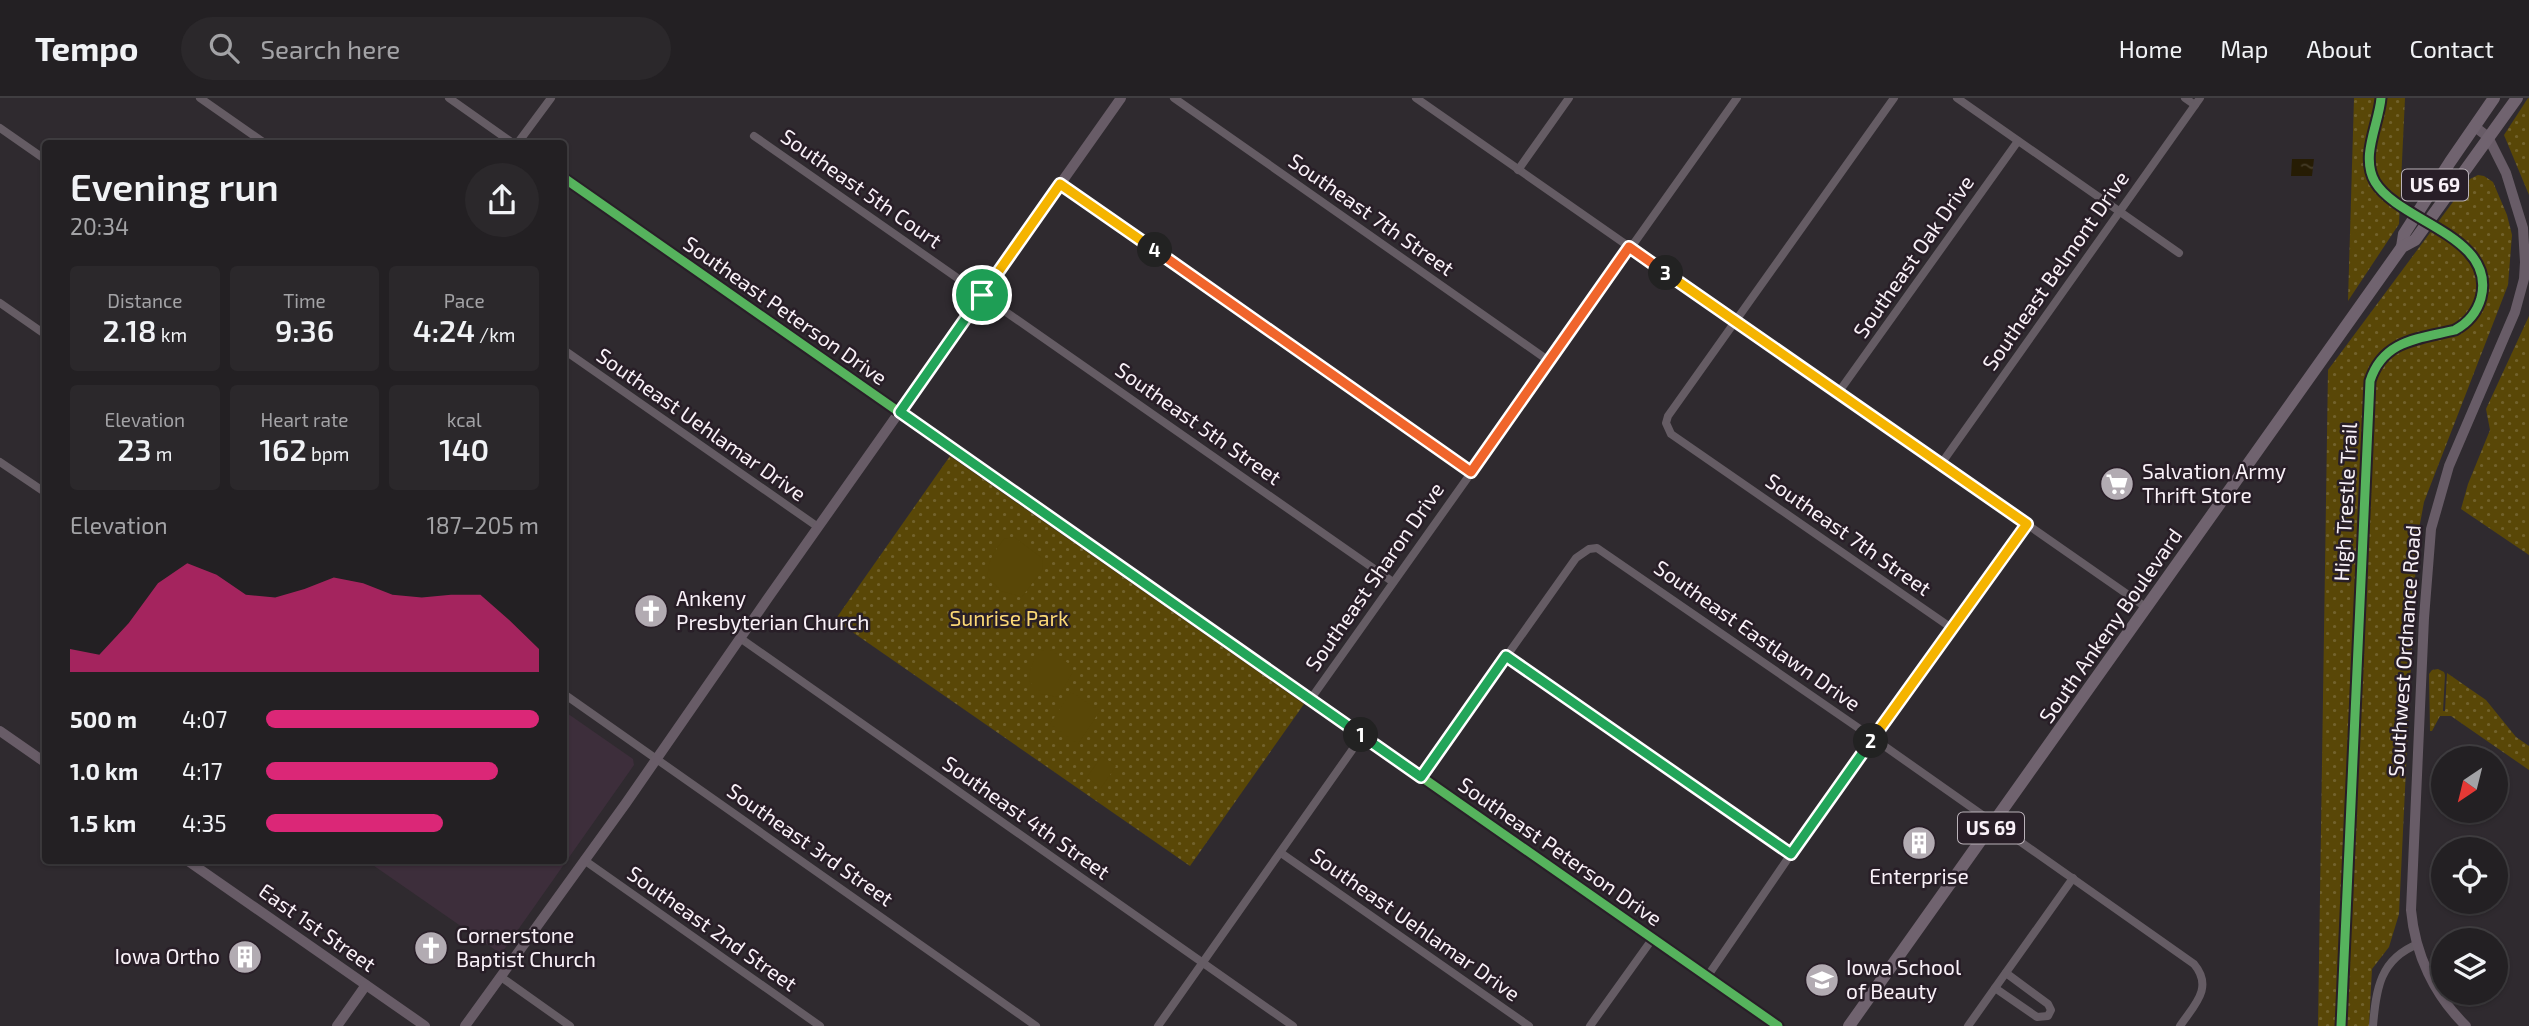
<!DOCTYPE html>
<html lang="en">
<head>
<meta charset="utf-8">
<style>
  body { margin:0; font-family:"Exo 2",sans-serif; background:#2b282b; color:#f1f3f6; height:100vh; display:flex; flex-direction:column; font-size:26px; white-space:nowrap }
  * { box-sizing:border-box; margin:0 }
  p { font-size:23px; color:#a3a3a6 }
  .icon { flex:none; width:38px; height:38px; fill:none; stroke:currentColor; stroke-width:2; stroke-linecap:round; stroke-linejoin:round }
  .map { position:relative; flex:1; overflow:hidden }
  .side { position:absolute; left:42px; top:42px; width:525px; height:724px; display:flex; flex-direction:column; background:#232023; border-radius:7px; box-shadow:0 2px 5px #0004,0 0 0 2px #403e41 }
  .side>* { flex:none }
  .needle { width:46px; rotate:215deg }
  .tools { position:absolute; left:2431px; top:648px; display:grid; gap:14px }
  .tools a { display:grid; place-items:center; width:77px; height:77px; border-radius:50%; background:#232023; box-shadow:0 2px 5px #0004,0 0 0 2px #403e41; font-size:35px }
  .pin { position:absolute; display:grid; place-items:center; width:60px; height:60px; color:#fff; margin:-30px; border:4px solid #fff; border-radius:50%; box-shadow:0 2px 7px #0007 }
  .km { position:absolute; width:35px; height:35px; margin:-18px; border-radius:50%; background:#222; color:#fff; font-size:19px; line-height:35px; text-align:center }
  .round { display:grid; place-items:center; flex:none; width:74px; height:74px; border-radius:37px; background:#2b282b }
  .head { display:flex; align-items:center; justify-content:space-between; height:119px; padding:0 28px }
  h1 { font-size:38px; font-weight:600; line-height:52px }
  .metrics { display:grid; grid-template-columns:repeat(3,1fr); gap:10px; height:119px; padding:7px 28px }
  .metrics div { display:grid; align-content:center; border-radius:7px; background:#2b282b; text-align:center }
  .metrics b { font-size:30px; font-weight:600 }
  .metrics small { font-size:19px; font-weight:400 }
  .metrics p { font-size:19px }
  .chart { height:196px; padding:14px 28px }
  .chart p { display:flex; justify-content:space-between }
  .chart svg { width:100%; height:126px; margin-top:7px; fill:#db2777; opacity:.7 }
  ul { padding:0 28px; list-style:none; font-size:23px }
  li { display:grid; grid-template-columns:112px 84px 1fr; align-items:center; height:52px }
  li i { height:18px; border-radius:9px; background:#db2777 }
  header { display:flex; align-items:center; gap:42px; box-sizing:border-box; height:98px; padding:0 35px; background:#232023; border-bottom:2px solid #403e41 }
  header strong { font-size:33px }
  nav { display:flex; gap:38px; margin-inline-start:auto; font-size:24px }
  .search { width:490px; height:63px; background:#2b282b; display:flex; align-items:center; gap:18px; box-sizing:border-box; padding:0 24px; border-radius:38px; color:#a3a3a6; font-size:26px }
  .map>svg:first-child { display:block }
  .built { fill:#3d2e3b }
  .green { fill:url(#green-dots) }
  .pitch { fill:#594707 }
  .water { fill:url(#water-ripples) }
  .lines { fill:none; stroke-linecap:round; stroke-linejoin:round }
  .street { stroke:#655c64; stroke-width:8 }
  .secondary { stroke:#685c67; stroke-width:10 }
  .primary { stroke:#70636f; stroke-width:12 }
  .cycleway-casing { stroke:#281e27; stroke-width:13 }
  .cycleway { stroke:#56b35d; stroke-width:9 }
  .split-1-casing { stroke:#fff; stroke-width:14 }
  .split-2-casing { stroke:#fff; stroke-width:14 }
  .split-3-casing { stroke:#fff; stroke-width:14 }
  .split-4-casing { stroke:#fff; stroke-width:14 }
  .split-5-casing { stroke:#fff; stroke-width:14 }
  .split-1 { stroke:#22a559; stroke-width:9 }
  .split-2 { stroke:#22a559; stroke-width:9 }
  .split-3 { stroke:#f5b400; stroke-width:9 }
  .split-4 { stroke:#f0652b; stroke-width:9 }
  .split-5 { stroke:#f5b400; stroke-width:9 }
  .labels { text-anchor:middle; stroke-width:5; stroke-linejoin:round; paint-order:stroke }
  .shield { fill:#281e27; stroke:#bab2b9; stroke-width:2 }
  .shield-label { font-size:19px; font-weight:bold; fill:#f9f1f8 }
  .street-label { font-size:21px; fill:#f9f1f8; stroke:#281e27 }
  .poi-label { font-size:21px; fill:#f9f1f8; stroke:#281e27; text-anchor:start }
  .park-label { font-size:21px; fill:#fbd875; stroke:#281e27 }
</style>
</head>
<body>
<header>
<strong>Tempo</strong>
<div class="search"><svg class="icon" aria-label="search" viewBox="0 0 24 24"><circle cx="10" cy="10" r="6"/><path d="M15 15l6 6"/></svg>Search here</div>
<nav><a>Home</a><a>Map</a><a>About</a><a>Contact</a></nav>
</header>
<div class="map">
<svg width="2529" height="928" viewBox="0 0 2529 928">
  <defs>
    <pattern id="green-dots" width="8" height="8" patternUnits="userSpaceOnUse" patternTransform="scale(1.75)"><rect width="8" height="8" fill="#594707"/><path d="M2 2h.1M6 6h.1" fill="none" stroke="#72622c" stroke-width="1.8" stroke-linecap="round"/></pattern>
    <pattern id="water-ripples" width="26" height="14" patternUnits="userSpaceOnUse" patternTransform="scale(1.75)"><rect width="26" height="14" fill="#261c04"/><path d="M2 4q2-2 4 0t4 0M15 11q2-2 4 0t4 0" fill="none" stroke="#463d29"/></pattern>
  </defs>
  <rect width="100%" height="100%" fill="#2f2a2f"/>
  <polygon class="built" points="564,613 633,661 634,667 501,856 367,763 564,763"/>
  <g class="green">
    <polygon points="2354,0 2405,0 2399,126 2348,203"/>
    <polygon points="2528,0 2529,0 2529,97 2504,37"/>
    <polygon points="2478,77 2484,78 2493,84 2507,117 2512,137 2508,187 2424,404 2417,442 2399,816 2389,849 2372,871 2369,928 2318,928 2328,272 2470,81"/>
    <polygon points="2529,218 2529,457 2461,411 2468,386 2490,332 2486,311"/>
    <polygon points="950,358 1304,606 1190,768 835,522"/>
    <polygon points="2438,571 2444,574 2445,577 2443,613 2445,613 2447,575 2486,602 2516,639 2529,648 2529,672 2451,618 2440,618 2432,633 2430,633 2429,576 2432,572"/>
  </g>
  <g class="pitch">
    <path d="M1014,439L1042,460L1043,471L1022,499L1001,493L988,479C987,463 994,454 1004,441Z"/>
    <path d="M1047,549L1073,569V574L1058,599L1041,596L1029,583C1029,569 1035,557 1047,549Z"/>
    <polygon points="1071,594 1100,613 1078,646 1050,626"/>
    <polygon points="1102,658 1116,668 1101,690 1087,679"/>
  </g>
  <polygon class="water" points="2292,61 2314,61 2312,78 2291,78"/>
  <g class="lines">
    <g class="street">
      <polyline points="200,0 266,46"/>
      <polyline points="449,0 514,46"/>
      <polyline points="1174,0 1549,263"/>
      <polyline points="1416,0 2147,510"/>
      <polyline points="1894,0 1668,318 1666,325 1671,336 1953,531"/>
      <polyline points="1957,0 2179,155"/>
      <polyline points="2185,0 2195,7"/>
      <polyline points="0,30 46,62"/>
      <polyline points="754,38 1393,484"/>
      <polyline points="517,46 551,0"/>
      <polyline points="1518,72 1569,0"/>
      <polyline points="564,80 1778,928"/>
      <polyline points="1060,86 1471,374"/>
      <polyline points="0,205 46,237"/>
      <polyline points="564,252 818,429"/>
      <polyline points="1838,295 2018,43"/>
      <polyline points="0,364 46,395"/>
      <polyline points="1941,366 2200,0"/>
      <polyline points="740,540 1293,928"/>
      <polyline points="1506,558 1791,756"/>
      <polyline points="564,596 1036,928"/>
      <polyline points="1310,602 1737,0"/>
      <path d="M1421,679L1576,460L1589,451L1597,450L1873,640L2194,866C2214,890 2194,907 2180,928"/>
      <polyline points="1281,755 1529,928"/>
      <polyline points="584,762 820,928"/>
      <polyline points="501,879 570,928"/>
      <polyline points="1707,879 1791,756 2027,427"/>
      <polyline points="1995,890 2037,919 2048,918 2051,912 2048,906 2006,875"/>
      <polyline points="1158,928 1362,638"/>
      <polyline points="1590,928 1653,840"/>
      <polyline points="1968,928 2073,780"/>
      <path d="M2373,928C2376,891 2380,861 2418,846"/>
    </g>
    <g class="secondary">
      <polyline points="0,633 46,665"/>
      <polyline points="188,763 425,928"/>
      <polyline points="337,928 366,887"/>
      <polyline points="465,928 626,705 768,500 1121,0"/>
      <path d="M2466,928C2434,897 2415,856 2411,812L2424,520L2431,431L2449,368L2515,214L2524,181L2525,164L2523,130L2506,75L2488,39L2474,28"/>
    </g>
    <g class="primary">
      <polyline points="2402,149 2404,136 2450,64 2494,0"/>
      <polyline points="1849,928 2402,149 2415,142 2517,0"/>
    </g>
    <g class="cycleway-casing">
      <g id="cycleway">
        <polyline points="564,80 1778,928"/>
        <path d="M2341,928L2370,283C2383,242 2418,241 2455,232C2468,225 2477,214 2481,200C2497,138 2399,124 2375,84C2360,58 2379,26 2381,0"/>
      </g>
    </g>
    <use href="#cycleway" class="cycleway"/>
  </g>
  <g class="lines">
    <g class="split-1-casing">
      <polyline id="split-1" points="982,197 900,314 1361,637"/>
    </g>
    <g class="split-2-casing">
      <polyline id="split-2" points="1361,637 1421,679 1506,558 1791,756 1871,643"/>
    </g>
    <g class="split-3-casing">
      <polyline id="split-3" points="1666,175 2027,426 1871,643"/>
    </g>
    <g class="split-4-casing">
      <polyline id="split-4" points="1155,152 1471,374 1629,149 1666,175"/>
    </g>
    <g class="split-5-casing">
      <polyline id="split-5" points="982,197 1060,86 1155,152"/>
    </g>
    <use href="#split-1" class="split-1"/>
    <use href="#split-2" class="split-2"/>
    <use href="#split-3" class="split-3"/>
    <use href="#split-4" class="split-4"/>
    <use href="#split-5" class="split-5"/>
  </g>
  <defs>
    <g id="supermarket-disc" transform="scale(1.75)"><circle r="9.5" fill="#b2abb2" stroke="#281e27"/><path d="M-6-5.5h2.5l.6 2H6L4.5 2H-2.5L-4.4-4H-6ZM-1.5 3.2a1.3 1.3 0 1 0 .1 0ZM3 3.2a1.3 1.3 0 1 0 .1 0Z" fill="#fff"/></g>
    <g id="church-disc" transform="scale(1.75)"><circle r="9.5" fill="#b2abb2" stroke="#281e27"/><path d="M-1.2-6h2.4v3.5h3.3v2.4h-3.3V6h-2.4V-.1h-3.3v-2.4h3.3Z" fill="#fff"/></g>
    <g id="building-disc" transform="scale(1.75)"><circle r="9.5" fill="#b2abb2" stroke="#281e27"/><path d="M-4-6H4V6H1V3H-1V6H-4ZM-2.5-4.3h1.7v1.8h-1.7ZM.8-4.3h1.7v1.8H.8ZM-2.5-1h1.7V.8h-1.7ZM.8-1h1.7V.8H.8Z" fill="#fff"/></g>
    <g id="school-disc" transform="scale(1.75)"><circle r="9.5" fill="#b2abb2" stroke="#281e27"/><path d="M0-5L7-2L0 1L-7-2ZM-4 1L0 2.5L4 1V4Q0 6-4 4Z" fill="#fff"/></g>
  </defs>
  <g fill-rule="evenodd">
    <use href="#supermarket-disc" x="2117" y="386"/>
    <use href="#church-disc" x="651" y="513"/>
    <use href="#building-disc" x="1919" y="745"/>
    <use href="#church-disc" x="431" y="850"/>
    <use href="#building-disc" x="245" y="859"/>
    <use href="#school-disc" x="1822" y="882"/>
  </g>
  <g class="labels">
    <g class="shield">
      <rect x="2402" y="71.5" width="66" height="31" rx="5"/>
      <rect x="1958" y="714.5" width="66" height="31" rx="5"/>
    </g>
    <g class="shield-label">
      <text x="2435" y="94">US 69</text>
      <text x="1991" y="737">US 69</text>
    </g>
    <g class="street-label">
      <text transform="translate(861 91) rotate(35)" y="7">Southeast 5th Court</text>
      <text transform="translate(1371 117) rotate(35)" y="7">Southeast 7th Street</text>
      <text transform="translate(1914 159) rotate(-55)" y="7">Southeast Oak Drive</text>
      <text transform="translate(2056 173) rotate(-55)" y="7">Southeast Belmont Drive</text>
      <text transform="translate(785 213) rotate(35)" y="7">Southeast Peterson Drive</text>
      <text transform="translate(1198 326) rotate(35)" y="7">Southeast 5th Street</text>
      <text transform="translate(701 327) rotate(35)" y="7">Southeast Uehlamar Drive</text>
      <text transform="translate(2346 404) rotate(-87)" y="7">High Trestle Trail</text>
      <text transform="translate(1848 437) rotate(35)" y="7">Southeast 7th Street</text>
      <text transform="translate(1375 479) rotate(-55)" y="7">Southeast Sharon Drive</text>
      <text transform="translate(2111 528) rotate(-55)" y="7">South Ankeny Boulevard</text>
      <text transform="translate(1757 538) rotate(35)" y="7">Southeast Eastlawn Drive</text>
      <text transform="translate(2405 553) rotate(-86)" y="7">Southwest Ordnance Road</text>
      <text transform="translate(1026 720) rotate(35)" y="7">Southeast 4th Street</text>
      <text transform="translate(810 747) rotate(35)" y="7">Southeast 3rd Street</text>
      <text transform="translate(1560 754) rotate(35)" y="7">Southeast Peterson Drive</text>
      <text transform="translate(1415 827) rotate(35)" y="7">Southeast Uehlamar Drive</text>
      <text transform="translate(317 830) rotate(35)" y="7">East 1st Street</text>
      <text transform="translate(712 831) rotate(35)" y="7">Southeast 2nd Street</text>
    </g>
    <g class="poi-label">
      <text x="2142" y="381">Salvation Army<tspan x="2142" dy="24">Thrift Store</tspan></text>
      <text x="676" y="508">Ankeny<tspan x="676" dy="24">Presbyterian Church</tspan></text>
      <text x="1919" y="786" text-anchor="middle">Enterprise</text>
      <text x="456" y="845">Cornerstone<tspan x="456" dy="24">Baptist Church</tspan></text>
      <text x="220" y="866" text-anchor="end">Iowa Ortho</text>
      <text x="1846" y="877">Iowa School<tspan x="1846" dy="24">of Beauty</tspan></text>
    </g>
    <g class="park-label">
      <text x="1009" y="528">Sunrise Park</text>
    </g>
  </g>
</svg>
<div class="tools">
<a><svg class="needle" viewBox="-14 -14 28 28"><path d="M0-13l5 13h-10z" fill="#e53935"/><path d="M0 13l5-13h-10z" fill="#a3a3a6"/></svg></a>
<a><svg class="icon" aria-label="locate" viewBox="0 0 24 24"><circle cx="12" cy="12" r="6"/><path d="M12 2v4M12 18v4M2 12h4M18 12h4"/></svg></a>
<a><svg class="icon" aria-label="layers" viewBox="0 0 24 24"><path d="M12 4l9 5-9 5-9-5zM3 14l9 5 9-5"/></svg></a>
</div>
<div class="pin" style="left:982px;top:197px;background:#1e9e55"><svg class="icon" aria-label="arrive" viewBox="0 0 24 24"><path d="M6 21V4h12l-3 4 3 4H6"/></svg></div>
<b class="km" style="left:1361px;top:637px">1</b>
<b class="km" style="left:1871px;top:643px">2</b>
<b class="km" style="left:1666px;top:175px">3</b>
<b class="km" style="left:1155px;top:152px">4</b>
<section class="side">
<div class="head"><div><h1>Evening run</h1><p>20:34</p></div><a class="round"><svg class="icon" aria-label="share" viewBox="0 0 24 24"><path d="M12 15V3M7 8l5-5 5 5M5 13v7h14v-7"/></svg></a></div>
<div class="metrics">
<div><p>Distance</p><b>2.18<small> km</small></b></div>
<div><p>Time</p><b>9:36</b></div>
<div><p>Pace</p><b>4:24<small> /km</small></b></div>
</div>
<div class="metrics">
<div><p>Elevation</p><b>23<small> m</small></b></div>
<div><p>Heart rate</p><b>162<small> bpm</small></b></div>
<div><p>kcal</p><b>140</b></div>
</div>
<div class="chart"><p><span>Elevation</span>187–205 m</p>
<svg viewBox="0 0 160 44" preserveAspectRatio="none"><path d="M0 44V36L10 38L20 27L30 13L40 6L50 10L60 17L70 18L80 15L90 11L100 13L110 17L120 18L130 17L140 17L150 26L160 36V44z"/></svg>
</div>
<ul>
<li><b>500 m</b>4:07<i style="width:100%"></i></li>
<li><b>1.0 km</b>4:17<i style="width:85%"></i></li>
<li><b>1.5 km</b>4:35<i style="width:65%"></i></li>
</ul>
</section>
</div>
</body>
</html>
